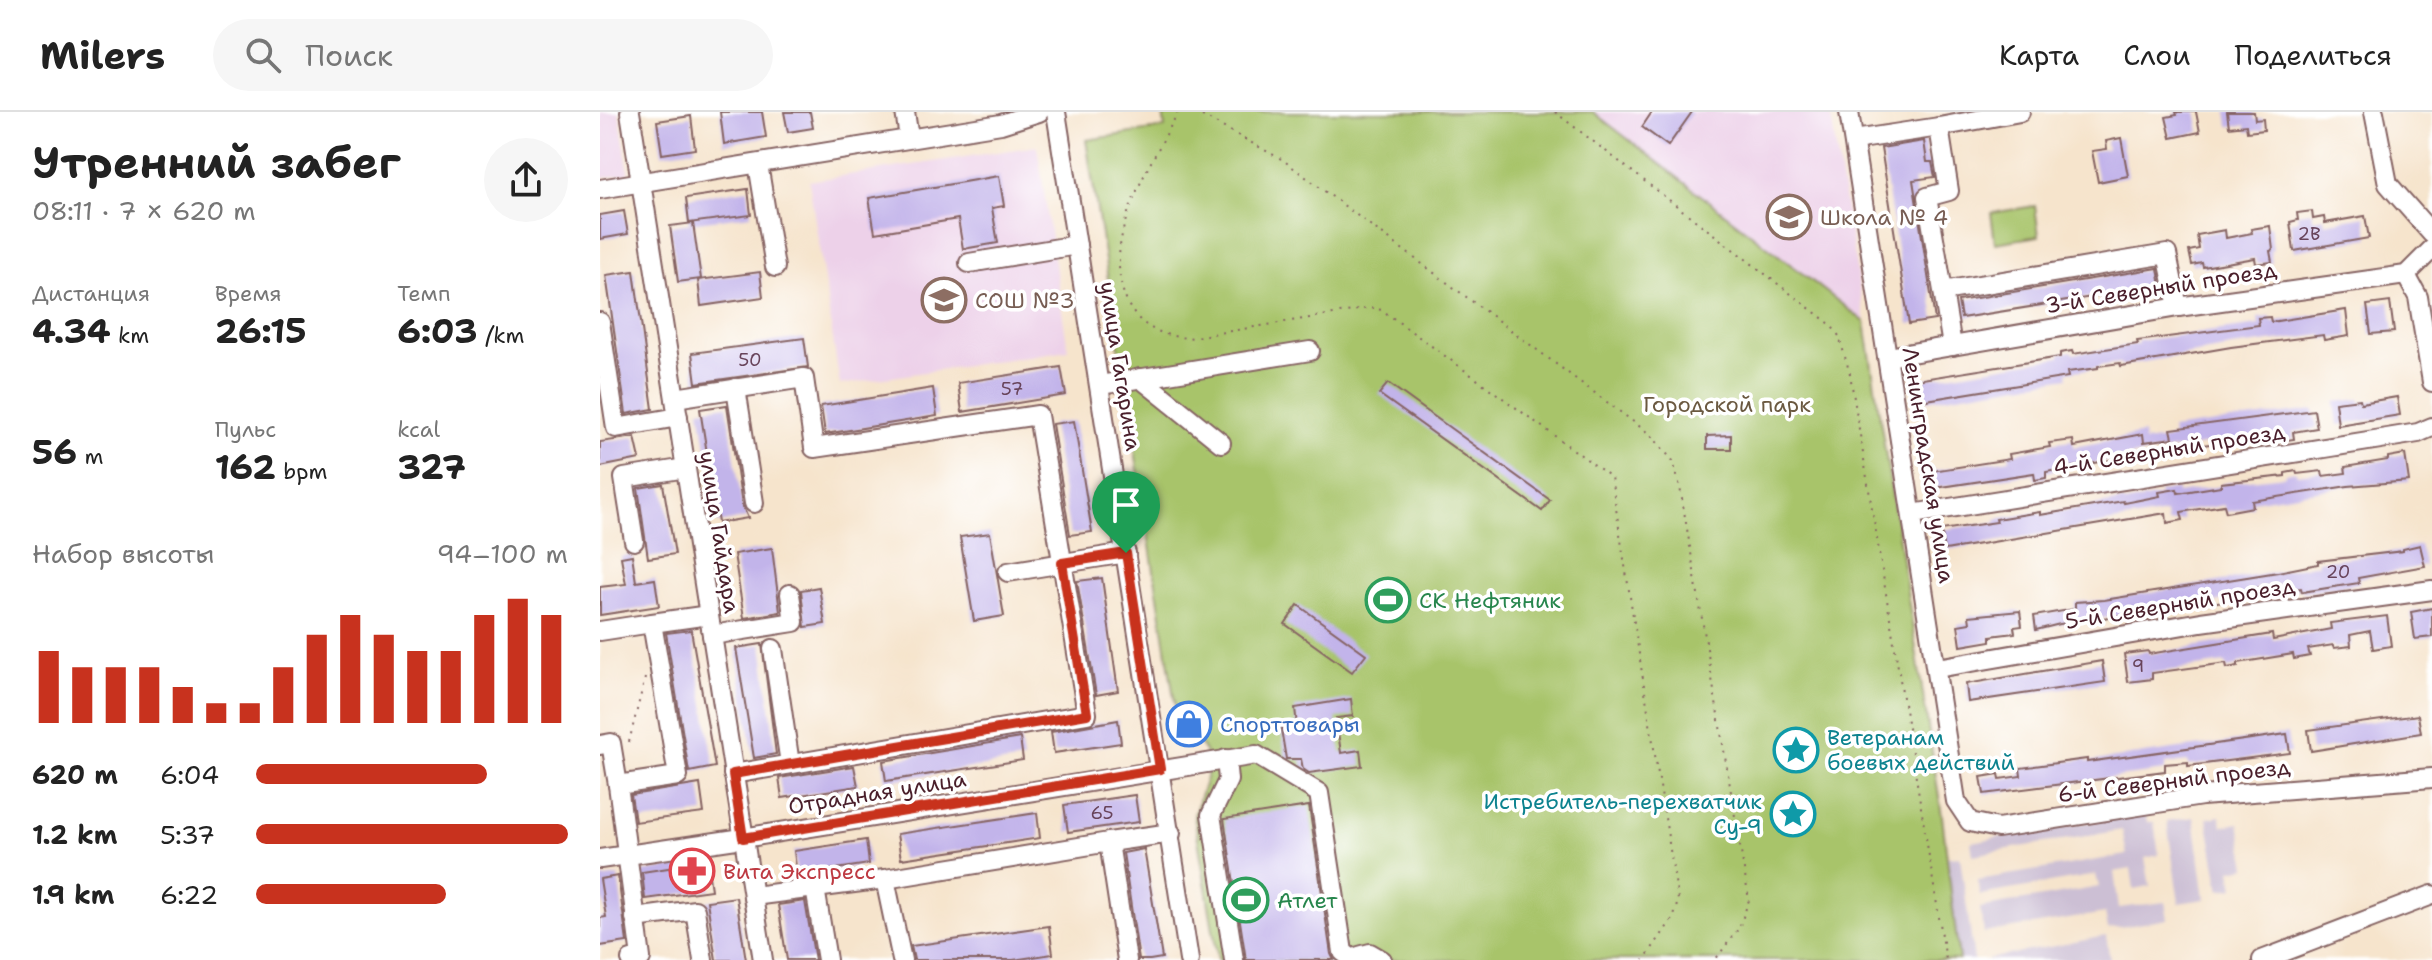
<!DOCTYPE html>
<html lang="ru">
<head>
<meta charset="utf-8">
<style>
  body { margin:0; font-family:"Shantell Sans",sans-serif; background:#f6f6f6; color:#222; height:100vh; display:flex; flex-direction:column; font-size:30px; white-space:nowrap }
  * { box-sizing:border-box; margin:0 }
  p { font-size:26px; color:#767676 }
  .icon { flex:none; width:44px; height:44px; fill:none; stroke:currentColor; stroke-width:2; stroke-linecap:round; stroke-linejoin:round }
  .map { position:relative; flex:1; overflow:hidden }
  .sheet { display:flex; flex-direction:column; background:#fff; width:600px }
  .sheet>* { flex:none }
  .pin { position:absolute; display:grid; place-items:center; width:68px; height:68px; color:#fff; margin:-82px -34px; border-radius:50% 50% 50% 0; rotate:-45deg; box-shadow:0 0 8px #0007 }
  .pin .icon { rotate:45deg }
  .round { display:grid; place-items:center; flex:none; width:84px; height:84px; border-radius:42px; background:#f6f6f6 }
  .head { display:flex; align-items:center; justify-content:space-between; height:136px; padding:0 32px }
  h1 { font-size:44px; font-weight:700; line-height:60px }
  .figures { display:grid; grid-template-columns:repeat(3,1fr); gap:12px; height:136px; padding:8px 32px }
  .figures div { display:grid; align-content:center }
  .figures b { font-size:34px; font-weight:700 }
  .figures small { font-size:22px; font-weight:400 }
  .figures p { font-size:22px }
  .chart { height:224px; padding:16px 32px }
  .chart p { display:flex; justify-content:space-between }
  .chart svg { width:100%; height:144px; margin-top:8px; stroke:#c8321e; stroke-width:6 }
  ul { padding:0 32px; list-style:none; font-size:26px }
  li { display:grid; grid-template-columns:128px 96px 1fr; align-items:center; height:60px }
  li i { height:20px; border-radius:10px; background:#c8321e }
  header { display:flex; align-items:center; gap:48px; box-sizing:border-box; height:112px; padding:0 40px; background:#fff; border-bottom:2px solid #e0e0e0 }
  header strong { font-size:38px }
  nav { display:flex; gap:44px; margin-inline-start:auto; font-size:28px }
  .search { width:560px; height:72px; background:#f6f6f6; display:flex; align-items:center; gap:20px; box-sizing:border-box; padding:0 28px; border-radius:44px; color:#767676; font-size:30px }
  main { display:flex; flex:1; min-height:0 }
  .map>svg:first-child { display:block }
  .built { fill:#edd1e9 }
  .industrial { fill:#ccbfd4 }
  .green { fill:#a8c46a; stroke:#79724a; stroke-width:2 }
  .building { fill:#c2b4ea }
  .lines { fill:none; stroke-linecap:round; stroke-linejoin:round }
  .minor-casing { stroke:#866463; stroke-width:22 }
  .path { stroke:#866463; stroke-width:2; stroke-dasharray:2 6; stroke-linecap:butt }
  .minor { stroke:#fff; stroke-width:18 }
  .route-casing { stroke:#fff; stroke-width:16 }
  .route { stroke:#c8321e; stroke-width:10 }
  .labels { text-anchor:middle; stroke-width:7; stroke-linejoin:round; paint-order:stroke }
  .number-label { font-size:18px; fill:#68445b }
  .education-label { font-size:22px; fill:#785e54; stroke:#fff; text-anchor:start }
  .street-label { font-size:22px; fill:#4a1f2b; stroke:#fff }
  .park-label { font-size:22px; fill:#6b5941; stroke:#fff }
  .leisure-label { font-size:22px; fill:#27864d; stroke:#fff; text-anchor:start }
  .shop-label { font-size:22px; fill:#366cbe; stroke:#fff; text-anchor:start }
  .culture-label { font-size:22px; fill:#0d838f; stroke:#fff; text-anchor:start }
  .health-label { font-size:22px; fill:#be3a42; stroke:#fff; text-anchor:start }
</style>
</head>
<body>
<header>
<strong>Milers</strong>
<div class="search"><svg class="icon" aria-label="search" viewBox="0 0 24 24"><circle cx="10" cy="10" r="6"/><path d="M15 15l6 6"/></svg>Поиск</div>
<nav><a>Карта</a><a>Слои</a><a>Поделиться</a></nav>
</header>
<main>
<section class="sheet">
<div class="head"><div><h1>Утренний забег</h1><p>08:11 · 7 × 620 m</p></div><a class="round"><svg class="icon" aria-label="share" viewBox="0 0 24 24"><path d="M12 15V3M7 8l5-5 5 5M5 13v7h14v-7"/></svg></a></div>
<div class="figures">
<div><p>Дистанция</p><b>4.34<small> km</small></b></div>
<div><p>Время</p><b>26:15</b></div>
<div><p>Темп</p><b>6:03<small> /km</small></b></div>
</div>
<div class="figures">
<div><b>56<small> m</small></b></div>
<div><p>Пульс</p><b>162<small> bpm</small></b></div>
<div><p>kcal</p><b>327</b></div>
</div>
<div class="chart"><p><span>Набор высоты</span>94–100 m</p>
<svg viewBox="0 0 160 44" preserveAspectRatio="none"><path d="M5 44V22M15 44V27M25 44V27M35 44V27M45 44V33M55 44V38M65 44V38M75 44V27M85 44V17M95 44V11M105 44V17M115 44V22M125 44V22M135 44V11M145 44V6M155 44V11"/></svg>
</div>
<ul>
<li><b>620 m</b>6:04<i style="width:74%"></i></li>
<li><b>1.2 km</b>5:37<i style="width:100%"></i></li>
<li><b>1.9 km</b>6:22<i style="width:61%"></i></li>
</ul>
</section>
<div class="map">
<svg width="1832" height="848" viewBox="0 0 1832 848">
  <rect width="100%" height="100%" fill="#fff"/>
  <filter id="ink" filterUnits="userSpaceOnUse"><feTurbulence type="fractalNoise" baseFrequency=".0125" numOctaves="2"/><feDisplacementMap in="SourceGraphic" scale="16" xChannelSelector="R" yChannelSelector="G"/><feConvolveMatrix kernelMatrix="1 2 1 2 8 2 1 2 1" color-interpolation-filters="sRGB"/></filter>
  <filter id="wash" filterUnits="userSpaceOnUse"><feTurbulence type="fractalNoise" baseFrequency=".006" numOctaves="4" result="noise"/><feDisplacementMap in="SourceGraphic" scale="32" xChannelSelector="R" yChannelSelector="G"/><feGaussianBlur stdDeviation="1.8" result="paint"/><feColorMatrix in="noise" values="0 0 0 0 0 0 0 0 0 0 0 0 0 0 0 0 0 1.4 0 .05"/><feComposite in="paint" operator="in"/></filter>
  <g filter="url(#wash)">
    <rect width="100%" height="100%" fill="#f6e4cc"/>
    <g class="built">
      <polygon points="0,0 19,0 29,62 0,66"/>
      <polygon points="993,0 1230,0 1265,210"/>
      <polygon points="437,34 468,238 240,273 209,69"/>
    </g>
    <g class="industrial">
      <polygon points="1545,701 1547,710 1554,710 1559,743 1545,746 1550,774 1534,777 1531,757 1514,760 1519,796 1565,790 1568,807 1508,817 1505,801 1384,821 1380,796 1499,775 1496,763 1380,783 1378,768 1527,743 1522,718 1373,743 1371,730"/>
      <polygon points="1620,704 1622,714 1639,711 1647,755 1631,758 1634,776 1620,778 1607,706"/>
      <polygon points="1594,705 1605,787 1579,791 1567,709"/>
      <polygon points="1360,744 1374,848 1359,848 1348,745"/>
      <polygon points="1506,824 1510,848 1388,848 1388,847"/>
    </g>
    <g class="green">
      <polygon points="563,0 993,0 1265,210 1342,704 1359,848 618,848 594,703 608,660 605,639 577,605 486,28 565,16"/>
      <polygon points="1435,94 1439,124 1395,131 1391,101"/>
    </g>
    <g id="blocks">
      <g class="building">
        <polygon points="120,0 162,0 166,25 124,32"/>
        <polygon points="184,0 210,0 213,16 188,20"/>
        <polygon points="1052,0 1092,0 1068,34 1042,15"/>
        <polygon points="1576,0 1596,0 1600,20 1571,26 1566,5 1577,3"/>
        <polygon points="1627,0 1654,0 1655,8 1663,7 1664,18 1647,20 1646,13 1629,15"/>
        <polygon points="91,4 95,37 62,42 57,9"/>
        <polygon points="1521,26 1528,64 1498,70 1492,39 1507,37 1506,29"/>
        <polygon points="1324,29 1327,50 1332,50 1335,65 1313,68 1335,208 1309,212 1281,36"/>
        <polygon points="399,64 404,94 392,96 398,131 363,137 358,107 275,121 269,86"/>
        <polygon points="148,77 151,103 89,111 86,86"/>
        <polygon points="24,99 28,122 0,127 0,103"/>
        <polygon points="1712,99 1713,107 1724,105 1725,111 1765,104 1769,126 1694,139 1690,110 1698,108 1697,101"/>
        <polygon points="93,111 101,167 78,170 70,114"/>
        <polygon points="1670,114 1673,138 1670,139 1672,150 1656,152 1655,146 1603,155 1602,151 1592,153 1589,139 1599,137 1597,123 1625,118 1626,126 1652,121 1651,117"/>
        <polygon points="1558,156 1561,174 1361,206 1358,189"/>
        <polygon points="34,159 53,297 26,302 6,163"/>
        <polygon points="160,160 163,185 101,194 98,168"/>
        <polygon points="1790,190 1794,220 1771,222 1767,193"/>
        <polygon points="1746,198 1749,224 1724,228 1723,223 1631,235 1521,254 1520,251 1498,254 1498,256 1467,260 1468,265 1320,289 1316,268 1460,245 1460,241 1472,239 1473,242 1538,232 1537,229 1659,213 1658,206 1670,205 1671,210"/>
        <polygon points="204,226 208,255 96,271 92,241"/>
        <polygon points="461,255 466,283 362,300 358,271"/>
        <polygon points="788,271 950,388 942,399 779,282"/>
        <polygon points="333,276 337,304 225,322 221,294"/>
        <polygon points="1797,285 1800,303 1738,313 1735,290 1760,287 1761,291"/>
        <polygon points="127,293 142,393 148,406 118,411 100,297"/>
        <polygon points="1714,298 1717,316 1693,320 1694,327 1674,330 1673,323 1554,340 1446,360 1446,366 1435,368 1434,361 1335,376 1332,359 1410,347 1409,342 1450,335 1449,331 1473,328 1474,335 1543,322 1544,330 1573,326 1571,317"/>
        <polygon points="474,309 492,420 470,423 452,312"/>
        <polygon points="1131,323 1131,337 1107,337 1107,324"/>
        <polygon points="35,325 40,347 0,355 0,330"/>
        <polygon points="1805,342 1809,369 1748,374 1652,389 1653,395 1626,400 1624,393 1581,400 1583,408 1567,411 1566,401 1345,438 1341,418 1397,410 1396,407 1440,400 1440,403 1523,389 1524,391 1560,384 1559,380 1577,377 1578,381 1621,374 1621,371 1685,364 1685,361 1696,359 1697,362 1722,359 1723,364 1746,361 1745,355 1788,348 1788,345"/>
        <polygon points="63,372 75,442 48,446 38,376"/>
        <polygon points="390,421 404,504 374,509 360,425"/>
        <polygon points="1820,433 1825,454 1758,466 1759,471 1702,480 1701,476 1680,479 1679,472 1656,476 1657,482 1624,489 1460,512 1436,518 1434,504 1475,497 1475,490 1504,488 1678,460 1718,452 1718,449 1803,439 1803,437"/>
        <polygon points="172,436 180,500 144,506 134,442"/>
        <polygon points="32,443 36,470 55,467 59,494 0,503 0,475 26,472 21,445"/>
        <polygon points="502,466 518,579 496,583 477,469"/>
        <polygon points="219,475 225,512 205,515 201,478"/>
        <polygon points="698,493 766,542 752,560 685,512"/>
        <polygon points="1832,496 1832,525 1815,527 1811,500"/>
        <polygon points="1420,499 1422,514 1414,515 1415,521 1391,524 1391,529 1361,534 1358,513 1370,511 1369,504"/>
        <polygon points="1787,504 1791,534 1773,537 1770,519 1750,523 1751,534 1734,536 1733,533 1708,537 1710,544 1694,547 1693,542 1638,551 1638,554 1627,556 1626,551 1552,561 1552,567 1528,570 1524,542 1548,539 1549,542 1672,522 1673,528 1731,517 1730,511"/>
        <polygon points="91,518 115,655 89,660 66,521"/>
        <polygon points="162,532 176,642 154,646 136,536"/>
        <polygon points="1502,549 1505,570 1368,590 1366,572"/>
        <polygon points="751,587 753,604 736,606 741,641 760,638 762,654 709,661 703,657 701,647 686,647 681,617 697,614 695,596"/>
        <polygon points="1818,603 1821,621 1711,639 1708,618"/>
        <polygon points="518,608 521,631 454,641 451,620"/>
        <polygon points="1687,622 1690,641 1588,654 1588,650 1565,652 1565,659 1384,682 1381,665 1399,662 1400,667 1421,664 1420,656 1487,647 1487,650"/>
        <polygon points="420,626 423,648 286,669 283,649"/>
        <polygon points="254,654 258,674 182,686 179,666"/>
        <polygon points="100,672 104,701 35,710 31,683"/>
        <polygon points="535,683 539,710 468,720 464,693"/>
        <polygon points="709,694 731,842 734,848 646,848 624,707"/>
        <polygon points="437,701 440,726 301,747 297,722"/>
        <polygon points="266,728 269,752 197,763 194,739"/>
        <polygon points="544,737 562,846 550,848 539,848 523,741"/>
        <polygon points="107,750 111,778 45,787 42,760"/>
        <polygon points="18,764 27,830 0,834 0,806 6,805 0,767"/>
        <polygon points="136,785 146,848 116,848 107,789"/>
        <polygon points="205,789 215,848 187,848 178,793"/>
        <polygon points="449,814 453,842 413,848 314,848 311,834"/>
      </g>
    </g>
  </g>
  <g filter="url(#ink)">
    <use href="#blocks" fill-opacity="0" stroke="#866463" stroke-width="2"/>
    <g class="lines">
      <g class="minor-casing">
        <g id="minor">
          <polyline points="30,0 163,848"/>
          <polyline points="305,0 309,26"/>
          <polyline points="456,0 589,848"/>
          <polyline points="1249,0 1356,689 1370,710 1398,716 1602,684 1832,666"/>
          <polyline points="1774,0 1788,72 1832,122"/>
          <polyline points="1339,15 1420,0"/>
          <polyline points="1254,28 1339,15 1349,79 1327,85 1343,179 1567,142 1578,195"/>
          <polyline points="158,52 175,155"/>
          <polyline points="0,77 401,12 439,0"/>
          <polyline points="369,151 477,133"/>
          <polyline points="1806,163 1818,185 1832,270"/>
          <polyline points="1343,179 1352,234"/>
          <polyline points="0,210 16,316 78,305"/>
          <polyline points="1288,245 1578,195 1806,163 1832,137"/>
          <polyline points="540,266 621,331"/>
          <polyline points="500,273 710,239"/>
          <polyline points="136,276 154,391"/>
          <polyline points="75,286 204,266 214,336 438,303 487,602 133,662"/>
          <polyline points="1312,402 1818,321 1832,315"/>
          <polyline points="34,429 24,366 86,356"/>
          <polyline points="408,460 526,441"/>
          <polyline points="0,519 52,511"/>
          <polyline points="112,523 194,510 190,482"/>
          <polyline points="173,537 190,652"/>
          <polyline points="1337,556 1601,510 1832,478"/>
          <polyline points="0,633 11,631 18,673 78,664 52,511 109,503"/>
          <polyline points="626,647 628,668 611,703 634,848"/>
          <polyline points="18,673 41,846 31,848"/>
          <polyline points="0,747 143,726 656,643 719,681 743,840 754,848"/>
          <polyline points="285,767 509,730"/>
          <polyline points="215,776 227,848"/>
          <polyline points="153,784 285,767 302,848"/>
          <polyline points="35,806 95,798 103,848"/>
          <polyline points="527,848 509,730 571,721"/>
          <polyline points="754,848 759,844 770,841 782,848"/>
          <polyline points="1662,848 1832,783"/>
        </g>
      </g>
      <g class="path">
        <path d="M578,0C550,55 502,122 525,185C535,213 560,224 588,226L770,196L782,198L1011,365L1078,788L1074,805L1044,848"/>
        <polyline points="595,0 683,48 1051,323 1073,349 1080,375 1149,788 1139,816 1115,848"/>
        <polyline points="955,0 1230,212 1239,224 1250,262 1346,848"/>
        <polyline points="29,630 45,566"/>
      </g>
      <use href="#minor" class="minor"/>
    </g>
  </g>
  <g class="lines" filter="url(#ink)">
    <g class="route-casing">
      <polygon id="route" points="526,441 560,657 143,726 133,662 487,602 462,451"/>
    </g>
    <use href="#route" class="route"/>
  </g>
  <defs>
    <g id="school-ring" transform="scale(2.3)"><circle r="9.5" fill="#fff" stroke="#8d6e63" stroke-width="1.5"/><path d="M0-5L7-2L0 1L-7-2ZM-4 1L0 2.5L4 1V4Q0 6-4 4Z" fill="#8d6e63"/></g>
    <g id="stadium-ring" transform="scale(2.3)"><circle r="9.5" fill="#fff" stroke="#2e9e5b" stroke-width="1.5"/><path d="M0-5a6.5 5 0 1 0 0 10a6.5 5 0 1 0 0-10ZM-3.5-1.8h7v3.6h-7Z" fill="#2e9e5b"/></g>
    <g id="shop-ring" transform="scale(2.3)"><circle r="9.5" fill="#fff" stroke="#3f7fe0" stroke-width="1.5"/><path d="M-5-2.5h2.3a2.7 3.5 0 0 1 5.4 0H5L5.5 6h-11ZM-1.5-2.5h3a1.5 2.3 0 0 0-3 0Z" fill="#3f7fe0"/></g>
    <g id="sight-ring" transform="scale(2.3)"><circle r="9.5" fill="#fff" stroke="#0f9aa8" stroke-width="1.5"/><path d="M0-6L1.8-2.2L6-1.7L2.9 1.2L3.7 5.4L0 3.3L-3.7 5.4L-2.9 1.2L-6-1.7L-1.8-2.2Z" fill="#0f9aa8"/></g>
    <g id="pharmacy-ring" transform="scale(2.3)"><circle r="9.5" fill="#fff" stroke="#e0444e" stroke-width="1.5"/><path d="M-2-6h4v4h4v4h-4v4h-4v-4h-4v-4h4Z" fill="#e0444e"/></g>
  </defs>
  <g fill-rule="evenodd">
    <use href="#school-ring" x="1189" y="105"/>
    <use href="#school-ring" x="344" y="188"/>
    <use href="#stadium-ring" x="788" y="488"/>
    <use href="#shop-ring" x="589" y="612"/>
    <use href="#sight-ring" x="1196" y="638"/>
    <use href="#sight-ring" x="1193" y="702"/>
    <use href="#pharmacy-ring" x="92" y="759"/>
    <use href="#stadium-ring" x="646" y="788"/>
  </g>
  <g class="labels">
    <g class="number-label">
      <text x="1709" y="128">2В</text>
      <text x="150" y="254">50</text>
      <text x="412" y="283">57</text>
      <text x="1738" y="466">20</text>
      <text x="1538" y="560">9</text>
      <text x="502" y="707">65</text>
    </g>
    <g class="education-label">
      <text x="1220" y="113">Школа № 4</text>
      <text x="375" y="196">СОШ №3</text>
    </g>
    <g class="street-label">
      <text transform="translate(1561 175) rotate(-9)" y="8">3-й Северный проезд</text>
      <text transform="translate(521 254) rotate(81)" y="8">улица Гагарина</text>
      <text transform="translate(1569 337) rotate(-9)" y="8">4-й Северный проезд</text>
      <text transform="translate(1329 353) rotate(81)" y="8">Ленинградская улица</text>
      <text transform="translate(120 420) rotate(81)" y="8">улица Гайдара</text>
      <text transform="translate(1580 491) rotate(-9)" y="8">5-й Северный проезд</text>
      <text transform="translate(1574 668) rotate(-7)" y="8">6-й Северный проезд</text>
      <text transform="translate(277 680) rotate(-9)" y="8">Отрадная улица</text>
    </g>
    <g class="park-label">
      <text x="1127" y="300">Городской парк</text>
    </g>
    <g class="leisure-label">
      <text x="819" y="496">СК Нефтяник</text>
      <text x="677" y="796">Атлет</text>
    </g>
    <g class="shop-label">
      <text x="620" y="620">Спорттовары</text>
    </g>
    <g class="culture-label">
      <text x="1227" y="633">Ветеранам<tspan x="1227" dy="25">боевых действий</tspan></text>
      <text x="1162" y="697" text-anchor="end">Истребитель-перехватчик<tspan x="1162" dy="25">Су-9</tspan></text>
    </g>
    <g class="health-label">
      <text x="123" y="767">Вита Экспресс</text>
    </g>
  </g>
</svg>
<div class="pin" style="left:526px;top:441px;background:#1e9e55"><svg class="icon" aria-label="arrive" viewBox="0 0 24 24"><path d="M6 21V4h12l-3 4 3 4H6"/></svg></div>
</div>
</main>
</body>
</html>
